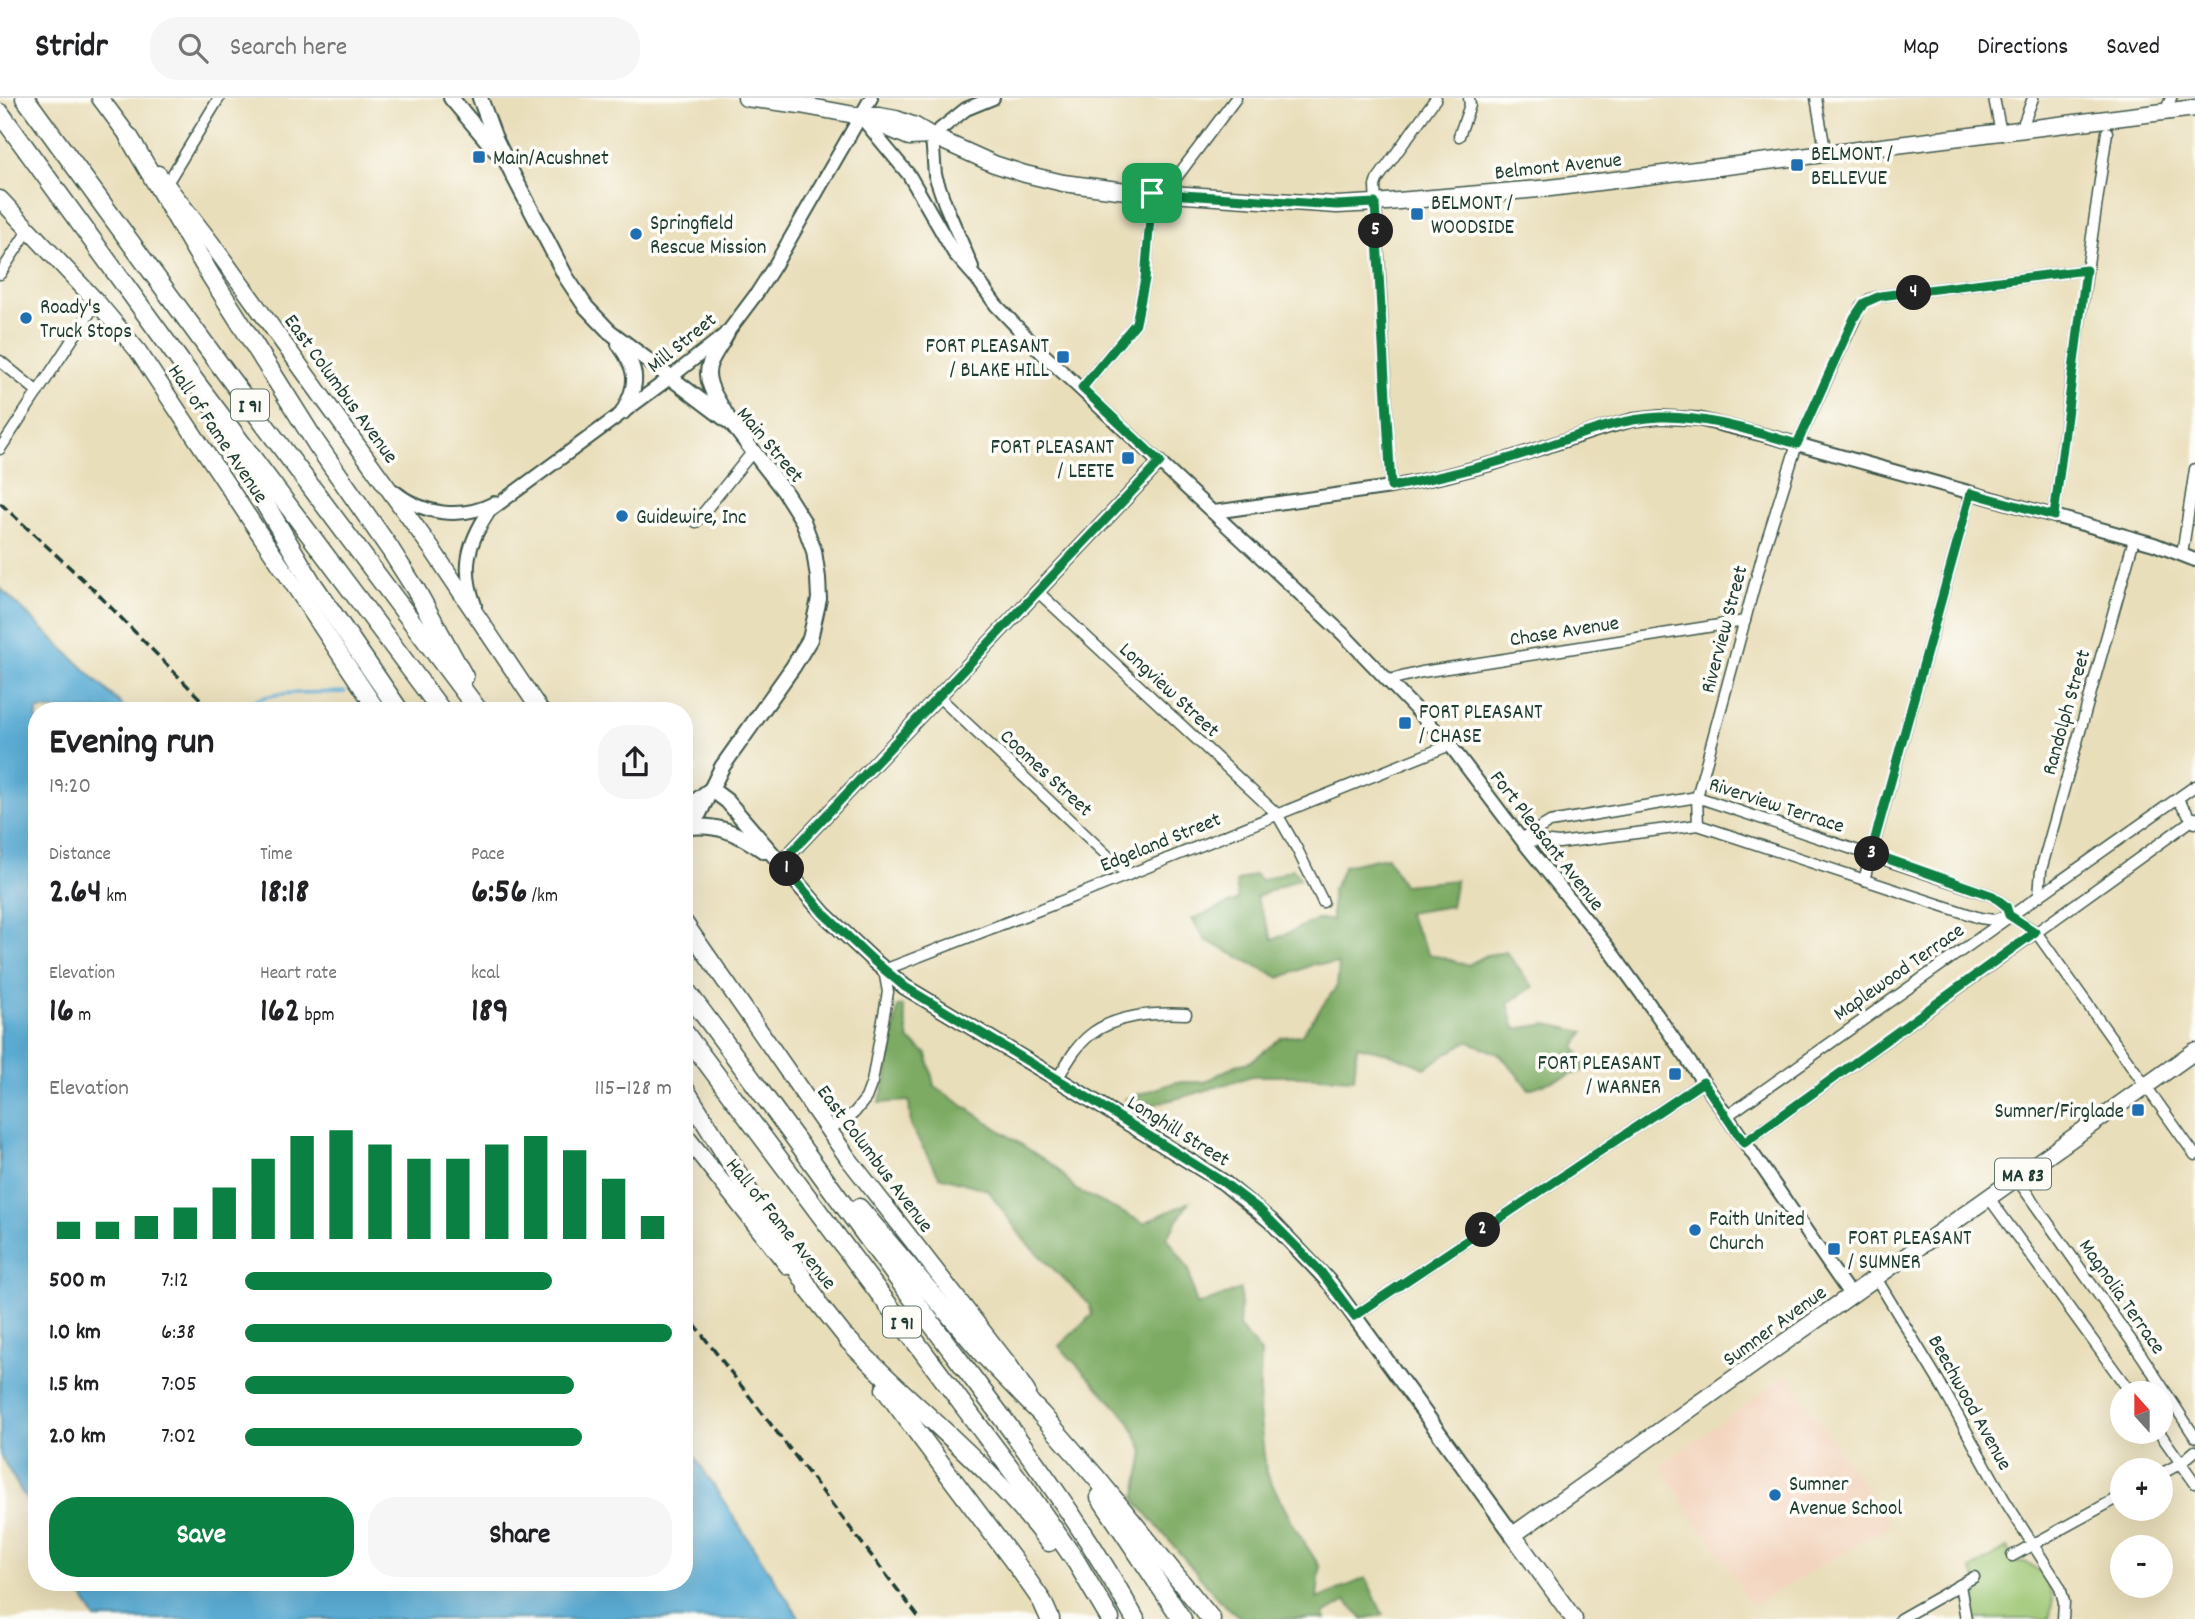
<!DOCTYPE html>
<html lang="en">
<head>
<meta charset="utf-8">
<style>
  body { margin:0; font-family:Dekko,sans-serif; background:#f6f6f6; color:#202124; height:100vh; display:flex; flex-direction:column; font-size:26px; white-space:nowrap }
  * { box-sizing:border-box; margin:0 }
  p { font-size:23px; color:#757577 }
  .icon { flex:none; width:38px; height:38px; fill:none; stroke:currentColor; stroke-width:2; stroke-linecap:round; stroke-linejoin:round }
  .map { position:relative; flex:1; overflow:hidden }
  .details { position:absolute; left:28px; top:604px; width:665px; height:889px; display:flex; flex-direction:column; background:#fff; border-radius:28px; box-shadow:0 7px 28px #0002 }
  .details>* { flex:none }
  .needle { width:46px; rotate:339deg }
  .fabs { position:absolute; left:2110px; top:1283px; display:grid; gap:14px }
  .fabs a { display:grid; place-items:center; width:63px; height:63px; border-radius:50%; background:#fff; box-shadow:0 7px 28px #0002; font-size:35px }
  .pin { position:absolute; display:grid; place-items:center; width:60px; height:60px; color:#fff; margin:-30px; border-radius:14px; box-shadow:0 4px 10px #0006 }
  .km { position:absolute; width:35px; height:35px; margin:-18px; border-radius:50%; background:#222; color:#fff; font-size:19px; line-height:35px; text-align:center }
  .round { display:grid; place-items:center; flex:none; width:74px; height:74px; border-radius:28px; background:#f6f6f6 }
  .summary { display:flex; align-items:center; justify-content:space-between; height:119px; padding:0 21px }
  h1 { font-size:38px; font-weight:700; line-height:52px }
  .figures { display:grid; grid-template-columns:repeat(3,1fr); gap:10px; height:119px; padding:7px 21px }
  .figures div { display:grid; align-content:center }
  .figures b { font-size:35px; font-weight:700 }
  .figures small { font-size:19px; font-weight:400 }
  .figures p { font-size:19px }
  .chart { height:196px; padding:14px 21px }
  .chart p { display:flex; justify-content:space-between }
  .chart svg { width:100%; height:126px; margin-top:7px; stroke:#0b8043; stroke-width:6 }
  .primary-button { display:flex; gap:14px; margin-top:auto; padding:14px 21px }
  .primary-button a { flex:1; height:80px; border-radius:28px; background:#0b8043; color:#fff; font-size:28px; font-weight:700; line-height:80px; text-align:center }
  .primary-button a+a { background:#f6f6f6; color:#202124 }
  ul { padding:0 21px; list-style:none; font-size:23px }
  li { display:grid; grid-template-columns:112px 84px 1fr; align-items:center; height:52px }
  li i { height:18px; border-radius:9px; background:#0b8043 }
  header { display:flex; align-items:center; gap:42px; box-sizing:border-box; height:98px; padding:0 35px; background:#fff; border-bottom:2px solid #e0e0e0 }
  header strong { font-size:33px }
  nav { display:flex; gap:38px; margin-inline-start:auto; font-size:24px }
  .search { width:490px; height:63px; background:#f6f6f6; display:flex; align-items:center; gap:18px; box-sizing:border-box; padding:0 24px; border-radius:28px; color:#757577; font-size:26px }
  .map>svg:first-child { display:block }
  .built { fill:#f3d4be }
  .green { fill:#9cc672; stroke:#5e8253; stroke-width:2 }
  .forest { fill:#7dab64; stroke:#4e744c; stroke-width:2 }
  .water { fill:#5badd6; stroke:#3d7585; stroke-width:2 }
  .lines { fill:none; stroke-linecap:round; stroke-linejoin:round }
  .stream { stroke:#5badd6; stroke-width:3.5 }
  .minor-casing { stroke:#3d5548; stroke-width:13 }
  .tertiary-casing { stroke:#3d5548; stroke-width:16 }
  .secondary-casing { stroke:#3d5548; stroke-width:18 }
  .primary-casing { stroke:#3d5548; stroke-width:19 }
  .motorway-casing { stroke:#3d5548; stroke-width:21 }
  .minor { stroke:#fff; stroke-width:10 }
  .tertiary { stroke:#fff; stroke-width:12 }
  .secondary { stroke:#fff; stroke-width:14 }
  .primary { stroke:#fff; stroke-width:16 }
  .motorway { stroke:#fff; stroke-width:18 }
  .rail { stroke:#1f3d34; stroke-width:3.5; stroke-dasharray:10 5; stroke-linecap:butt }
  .route-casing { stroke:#fff; stroke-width:14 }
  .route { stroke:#0b8043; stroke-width:9 }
  .poi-dot { fill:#1f6fb2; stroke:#fdfcf7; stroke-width:2.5 }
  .labels { text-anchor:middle; stroke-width:7; stroke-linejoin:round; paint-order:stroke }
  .shield { fill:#fdfcf7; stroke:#62766e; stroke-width:2 }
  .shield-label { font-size:19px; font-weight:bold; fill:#1f3d34 }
  .poi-label { font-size:21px; fill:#1f3d34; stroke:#fdfcf7; text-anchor:start }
  .street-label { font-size:21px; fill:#1f3d34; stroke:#fdfcf7 }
</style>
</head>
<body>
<header>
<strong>Stridr</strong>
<div class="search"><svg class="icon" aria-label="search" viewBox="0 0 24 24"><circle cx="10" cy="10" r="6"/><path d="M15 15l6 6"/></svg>Search here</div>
<nav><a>Map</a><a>Directions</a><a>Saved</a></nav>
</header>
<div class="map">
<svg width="2195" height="1521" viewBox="0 0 2195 1521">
  <rect width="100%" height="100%" fill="#fdfcf7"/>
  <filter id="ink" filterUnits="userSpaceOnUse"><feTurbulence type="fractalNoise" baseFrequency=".0143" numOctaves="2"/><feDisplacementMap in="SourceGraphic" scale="14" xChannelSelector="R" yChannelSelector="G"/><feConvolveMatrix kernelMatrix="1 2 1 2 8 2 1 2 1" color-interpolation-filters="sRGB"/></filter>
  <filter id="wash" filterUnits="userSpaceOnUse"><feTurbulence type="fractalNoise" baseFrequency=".00686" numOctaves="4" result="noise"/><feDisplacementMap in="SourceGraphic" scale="28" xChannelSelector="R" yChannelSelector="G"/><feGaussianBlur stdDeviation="1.57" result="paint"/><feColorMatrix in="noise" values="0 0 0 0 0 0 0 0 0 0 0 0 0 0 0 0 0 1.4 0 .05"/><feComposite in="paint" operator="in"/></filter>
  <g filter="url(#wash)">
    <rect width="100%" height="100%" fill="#e9deba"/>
    <polygon class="built" points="1787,1277 1891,1427 1752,1508 1706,1434 1702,1435 1661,1367"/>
    <path class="green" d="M2007,1450L2016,1465C2030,1459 2046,1479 2050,1492C2054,1502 2052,1511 2049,1521H1971L1972,1490L1979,1486L1971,1472Z"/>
    <g class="forest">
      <polygon points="1387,759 1403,787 1456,782 1451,808 1407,815 1429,856 1468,867 1487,857 1506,854 1533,889 1508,905 1515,931 1547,926 1584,934 1575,949 1588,971 1529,991 1501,957 1467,943 1425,970 1388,955 1357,948 1354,981 1299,978 1252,978 1190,997 1140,1010 1125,1001 1176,984 1205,984 1236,967 1250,964 1282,939 1301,937 1337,888 1339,866 1314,866 1280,880 1205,842 1192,821 1238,802 1236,784 1255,776 1261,783 1293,771 1300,780 1256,799 1273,842 1316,822 1332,822 1332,794 1344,768"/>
      <polygon points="903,908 909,942 927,956 934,988 1058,1071 1076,1092 1144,1125 1189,1104 1167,1139 1189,1172 1196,1208 1241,1191 1239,1229 1261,1255 1259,1314 1266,1374 1295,1430 1320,1469 1317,1501 1366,1480 1383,1517 1362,1521 1346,1503 1324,1516 1326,1521 1242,1521 1220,1503 1135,1402 1144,1354 1129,1322 1059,1248 1092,1217 1089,1206 1024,1142 988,1092 939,1078 911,1029 909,1003 879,1005 887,978 898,909"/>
    </g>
    <g class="water">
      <polygon points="0,490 127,612 37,612 37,1420 0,1357"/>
      <polygon points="684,1342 800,1521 96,1521 74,1484 684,1484"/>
    </g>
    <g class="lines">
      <path class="stream" d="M240,612C267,589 311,596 345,594"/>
    </g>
  </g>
  <g filter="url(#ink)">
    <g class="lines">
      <g class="minor-casing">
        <g id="minor">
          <polyline points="1816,0 1826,57"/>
          <polyline points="1994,0 2001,35"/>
          <polyline points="2165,14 2171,0"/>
          <polyline points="2021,32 2033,0"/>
          <polyline points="1459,38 1470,7 1469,0"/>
          <polyline points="166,87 219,0"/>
          <polyline points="1167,96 1173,84 1236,0"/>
          <polyline points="0,176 29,131"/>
          <polyline points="0,263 38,294"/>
          <polyline points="1082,290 1136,225 1145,181 1152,95"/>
          <polyline points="0,351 97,204"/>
          <polyline points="1391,389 1375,88 1377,82 1436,0"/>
          <polyline points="2054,418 2071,284 2107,34"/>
          <polyline points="696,424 754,352"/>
          <polyline points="2182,457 2195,371"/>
          <polyline points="1037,493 1277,716 1297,751 1323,804"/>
          <polyline points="1389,582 1422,574 1745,523"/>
          <polyline points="939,599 1128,777"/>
          <polyline points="2177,701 2195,725"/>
          <polyline points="1698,727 1697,699 1765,448 1797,346 1861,208 1870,201 1880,198 2086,172"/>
          <polyline points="1521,741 1550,724 1697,699 1993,798 2006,808 2009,817"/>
          <polyline points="1521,741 1559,745 1698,727 1980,820 1994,822 2002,819"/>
          <polyline points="1864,782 1971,395"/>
          <polyline points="2039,798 2041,772 2134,441"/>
          <polyline points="2009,817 2036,834 2195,1057"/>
          <path d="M1057,981C1067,965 1076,948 1090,937C1115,917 1155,914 1186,916"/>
          <polyline points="1727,1018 2195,688"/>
          <polyline points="828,1031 842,1024 855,1014 866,1000 872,984 888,894 884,872 1088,793 1450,647"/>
          <polyline points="1744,1045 2195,720"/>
          <polyline points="2017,1081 2142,1258 2195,1339"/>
          <polyline points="1989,1100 2131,1295"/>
          <polyline points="1876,1180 1938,1282 2004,1401 2060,1489 2064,1504 2063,1521"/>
          <polyline points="1354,1218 1703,984"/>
          <polyline points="2159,1334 2195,1385"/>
          <polyline points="2161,1376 2181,1365 2195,1353"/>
          <polyline points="2012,1458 2123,1397"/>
          <polyline points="1960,1487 1966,1521"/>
          <polyline points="1900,1521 1974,1479"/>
        </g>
      </g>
      <g class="tertiary-casing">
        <g id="tertiary">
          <polyline points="861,19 909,77 954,155 978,182 996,207 1041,254 1343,536 1450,647 1521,741 1607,848 1657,917 1851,1198"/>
          <polyline points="972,169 945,106 935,77 932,38 966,11 993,0"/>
          <path d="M394,393C423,417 461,422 494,405"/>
          <polyline points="1214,414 1391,389 1444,378 1495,365 1603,330 1633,322 1660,319 1698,321 1772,339 2154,446 2195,462"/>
          <path d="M475,507C461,470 468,445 489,413L671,279L727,235L757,195L775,167L871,0"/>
          <polyline points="781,765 1160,364"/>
        </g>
      </g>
      <g class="secondary-casing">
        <g id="secondary">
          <polyline points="451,0 495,52"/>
          <polyline points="480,0 494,38 512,75 566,179 586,209 609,233 732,326 784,393 803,423 814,453 818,480 819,501 810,541 793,569 722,669 699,716 684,730"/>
          <path d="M727,235C722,245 715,254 710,265C702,285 720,304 729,322"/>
          <path d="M619,246C638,272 639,286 623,314"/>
          <polyline points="711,691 727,703 824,816 874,863 905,889 1074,991 1223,1084 1273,1125 1331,1186 1513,1437"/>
          <polyline points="684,712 707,694"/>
          <path d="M684,730C716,724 738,735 764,753"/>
        </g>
      </g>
      <g class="primary-casing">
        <g id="primary">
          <polyline points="100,0 135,47"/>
          <polyline points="746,0 800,7 860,18 909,39 932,38"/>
          <polyline points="860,18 879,18 896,21 915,28 932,38 994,66 1025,76 1063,85 1126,93 1337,107 1375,105 1550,90 2195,10"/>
          <polyline points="158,76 212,146 434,454 540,612"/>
          <polyline points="0,101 97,204 138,253 377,612"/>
          <polyline points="684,824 848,1060 1009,1267 1027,1294"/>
          <polyline points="684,1036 788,1168"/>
          <polyline points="807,1191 847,1241"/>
          <polyline points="1574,1521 1513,1437 2195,953"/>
        </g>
      </g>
      <g class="motorway-casing">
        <g id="motorway">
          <polyline points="25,0 231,282 478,612"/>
          <polyline points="0,15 185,270 441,612"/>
          <polyline points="129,39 209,175 316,345 390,451 416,492 464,579"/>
          <polyline points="226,340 312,485 399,612"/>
          <path d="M684,890C762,993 836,1099 914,1202C991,1306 1073,1407 1135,1521"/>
          <polyline points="684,934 1025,1390 1077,1465 1110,1521"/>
          <polyline points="684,990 816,1201"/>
          <polyline points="859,1110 982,1255 1041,1316 1099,1383 1211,1521"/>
          <path d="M847,1241C913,1309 991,1368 1049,1444"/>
          <polyline points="885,1291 1021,1473 1042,1503 1050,1521"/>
          <polyline points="1100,1399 1182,1521"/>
        </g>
      </g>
      <use href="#minor" class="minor"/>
      <use href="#tertiary" class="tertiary"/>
      <use href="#secondary" class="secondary"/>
      <use href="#primary" class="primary"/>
      <use href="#motorway" class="motorway"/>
      <g class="rail">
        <polyline points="0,405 92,490 211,612"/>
        <polyline points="684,1213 920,1521"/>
      </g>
    </g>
  </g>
  <g class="lines" filter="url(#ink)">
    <g class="route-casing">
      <path id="route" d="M1152,95L1337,107L1375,105L1391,389C1436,380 1481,370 1526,355C1569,341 1614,321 1660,319C1707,318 1752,333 1797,346L1854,220L1864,205L1880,198L2086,172L2054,418L1971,395L1871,755L1993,798L2006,808L2009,817L2035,834L1744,1045L1703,984L1354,1218L1321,1174L1260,1112L1223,1084L1074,991L905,889L874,863L824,816L781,765L1160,364L1082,290L1136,225L1145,181Z"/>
    </g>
    <use href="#route" class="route"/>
  </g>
  <g class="poi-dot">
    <rect x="472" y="52" width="14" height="14" rx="3.5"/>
    <rect x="1790" y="60" width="14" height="14" rx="3.5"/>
    <rect x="1410" y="109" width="14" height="14" rx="3.5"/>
    <circle cx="636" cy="136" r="7"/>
    <circle cx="26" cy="220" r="7"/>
    <rect x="1056" y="252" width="14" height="14" rx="3.5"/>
    <rect x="1121" y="353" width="14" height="14" rx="3.5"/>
    <circle cx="622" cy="418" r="7"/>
    <rect x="1398" y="618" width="14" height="14" rx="3.5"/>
    <rect x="1668" y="969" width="14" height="14" rx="3.5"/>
    <rect x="2131" y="1005" width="14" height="14" rx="3.5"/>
    <circle cx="1695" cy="1132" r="7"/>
    <rect x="1827" y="1144" width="14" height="14" rx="3.5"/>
    <circle cx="1775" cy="1397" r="7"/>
  </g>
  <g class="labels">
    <g class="shield">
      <rect x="231" y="291.5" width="38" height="31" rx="5"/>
      <rect x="1995" y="1060.5" width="56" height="31" rx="5"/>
      <rect x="883" y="1208.5" width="38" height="31" rx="5"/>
    </g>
    <g class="shield-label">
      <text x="250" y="314">I 91</text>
      <text x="2023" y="1083">MA 83</text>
      <text x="902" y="1231">I 91</text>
    </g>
    <g class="poi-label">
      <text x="1811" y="62">BELMONT /<tspan x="1811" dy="24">BELLEVUE</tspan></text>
      <text x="493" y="66">Main/Acushnet</text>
      <text x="1431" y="111">BELMONT /<tspan x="1431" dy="24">WOODSIDE</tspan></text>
      <text x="650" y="131">Springfield<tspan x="650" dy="24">Rescue Mission</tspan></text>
      <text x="40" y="215">Roady's<tspan x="40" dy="24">Truck Stops</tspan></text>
      <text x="1049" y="254" text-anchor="end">FORT PLEASANT<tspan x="1049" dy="24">/ BLAKE HILL</tspan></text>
      <text x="1114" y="355" text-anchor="end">FORT PLEASANT<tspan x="1114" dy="24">/ LEETE</tspan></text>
      <text x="636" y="425">Guidewire, Inc</text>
      <text x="1419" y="620">FORT PLEASANT<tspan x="1419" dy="24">/ CHASE</tspan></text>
      <text x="1661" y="971" text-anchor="end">FORT PLEASANT<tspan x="1661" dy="24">/ WARNER</tspan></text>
      <text x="2124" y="1019" text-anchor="end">Sumner/Firglade</text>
      <text x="1709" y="1127">Faith United<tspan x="1709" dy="24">Church</tspan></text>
      <text x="1848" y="1146">FORT PLEASANT<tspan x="1848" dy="24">/ SUMNER</tspan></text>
      <text x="1789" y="1392">Sumner<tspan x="1789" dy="24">Avenue School</tspan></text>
    </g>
    <g class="street-label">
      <text transform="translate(1558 67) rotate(-6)" y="7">Belmont Avenue</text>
      <text transform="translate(681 244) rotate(-39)" y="7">Mill Street</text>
      <text transform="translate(342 290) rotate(54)" y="7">East Columbus Avenue</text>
      <text transform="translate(219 335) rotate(56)" y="7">Hall of Fame Avenue</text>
      <text transform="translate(771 346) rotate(50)" y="7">Main Street</text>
      <text transform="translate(1723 531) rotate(-75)" y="7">Riverview Street</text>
      <text transform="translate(1564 532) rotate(-9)" y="7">Chase Avenue</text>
      <text transform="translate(1170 591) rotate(43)" y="7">Longview Street</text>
      <text transform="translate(2065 614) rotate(-74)" y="7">Randolph Street</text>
      <text transform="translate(1047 674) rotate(43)" y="7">Coomes Street</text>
      <text transform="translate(1777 706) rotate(18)" y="7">Riverview Terrace</text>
      <text transform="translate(1548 742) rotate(52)" y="7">Fort Pleasant Avenue</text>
      <text transform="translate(1160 743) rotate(-22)" y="7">Edgeland Street</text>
      <text transform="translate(1898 873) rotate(-35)" y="7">Maplewood Terrace</text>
      <text transform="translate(1179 1032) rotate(32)" y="7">Longhill Street</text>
      <text transform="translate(876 1060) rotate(53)" y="7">East Columbus Avenue</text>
      <text transform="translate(782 1125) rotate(51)" y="7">Hall of Fame Avenue</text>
      <text transform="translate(2123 1198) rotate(55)" y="7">Magnolia Terrace</text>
      <text transform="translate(1774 1227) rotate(-36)" y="7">Sumner Avenue</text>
      <text transform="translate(1971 1304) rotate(61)" y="7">Beechwood Avenue</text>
    </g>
  </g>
</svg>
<div class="fabs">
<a><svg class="needle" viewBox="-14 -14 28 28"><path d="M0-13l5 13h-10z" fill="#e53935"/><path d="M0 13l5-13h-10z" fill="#757577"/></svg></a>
<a>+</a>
<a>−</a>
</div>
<div class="pin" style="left:1152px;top:95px;background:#1e9e55"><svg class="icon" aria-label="arrive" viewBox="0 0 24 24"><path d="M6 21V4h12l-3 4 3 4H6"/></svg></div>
<b class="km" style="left:787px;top:771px">1</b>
<b class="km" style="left:1483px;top:1132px">2</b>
<b class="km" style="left:1872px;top:756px">3</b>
<b class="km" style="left:1914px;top:195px">4</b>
<b class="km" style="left:1376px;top:133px">5</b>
<section class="details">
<div class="summary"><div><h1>Evening run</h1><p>19:20</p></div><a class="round"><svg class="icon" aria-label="share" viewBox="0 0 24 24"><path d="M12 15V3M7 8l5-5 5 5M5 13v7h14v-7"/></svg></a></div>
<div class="figures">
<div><p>Distance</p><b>2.64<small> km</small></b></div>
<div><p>Time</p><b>18:18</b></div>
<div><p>Pace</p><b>6:56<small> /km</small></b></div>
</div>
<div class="figures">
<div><p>Elevation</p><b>16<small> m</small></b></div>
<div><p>Heart rate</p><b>162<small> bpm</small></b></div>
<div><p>kcal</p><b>189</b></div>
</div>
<div class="chart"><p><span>Elevation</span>115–128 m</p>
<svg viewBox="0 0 160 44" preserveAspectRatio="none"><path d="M5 44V38M15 44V38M25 44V36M35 44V33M45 44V26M55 44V16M65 44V8M75 44V6M85 44V11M95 44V16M105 44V16M115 44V11M125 44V8M135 44V13M145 44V23M155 44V36"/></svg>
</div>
<ul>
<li><b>500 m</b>7:12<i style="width:72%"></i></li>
<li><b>1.0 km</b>6:38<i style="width:100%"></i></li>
<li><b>1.5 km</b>7:05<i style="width:77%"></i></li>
<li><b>2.0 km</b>7:02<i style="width:79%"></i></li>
</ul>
<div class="primary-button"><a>Save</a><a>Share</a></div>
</section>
</div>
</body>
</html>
